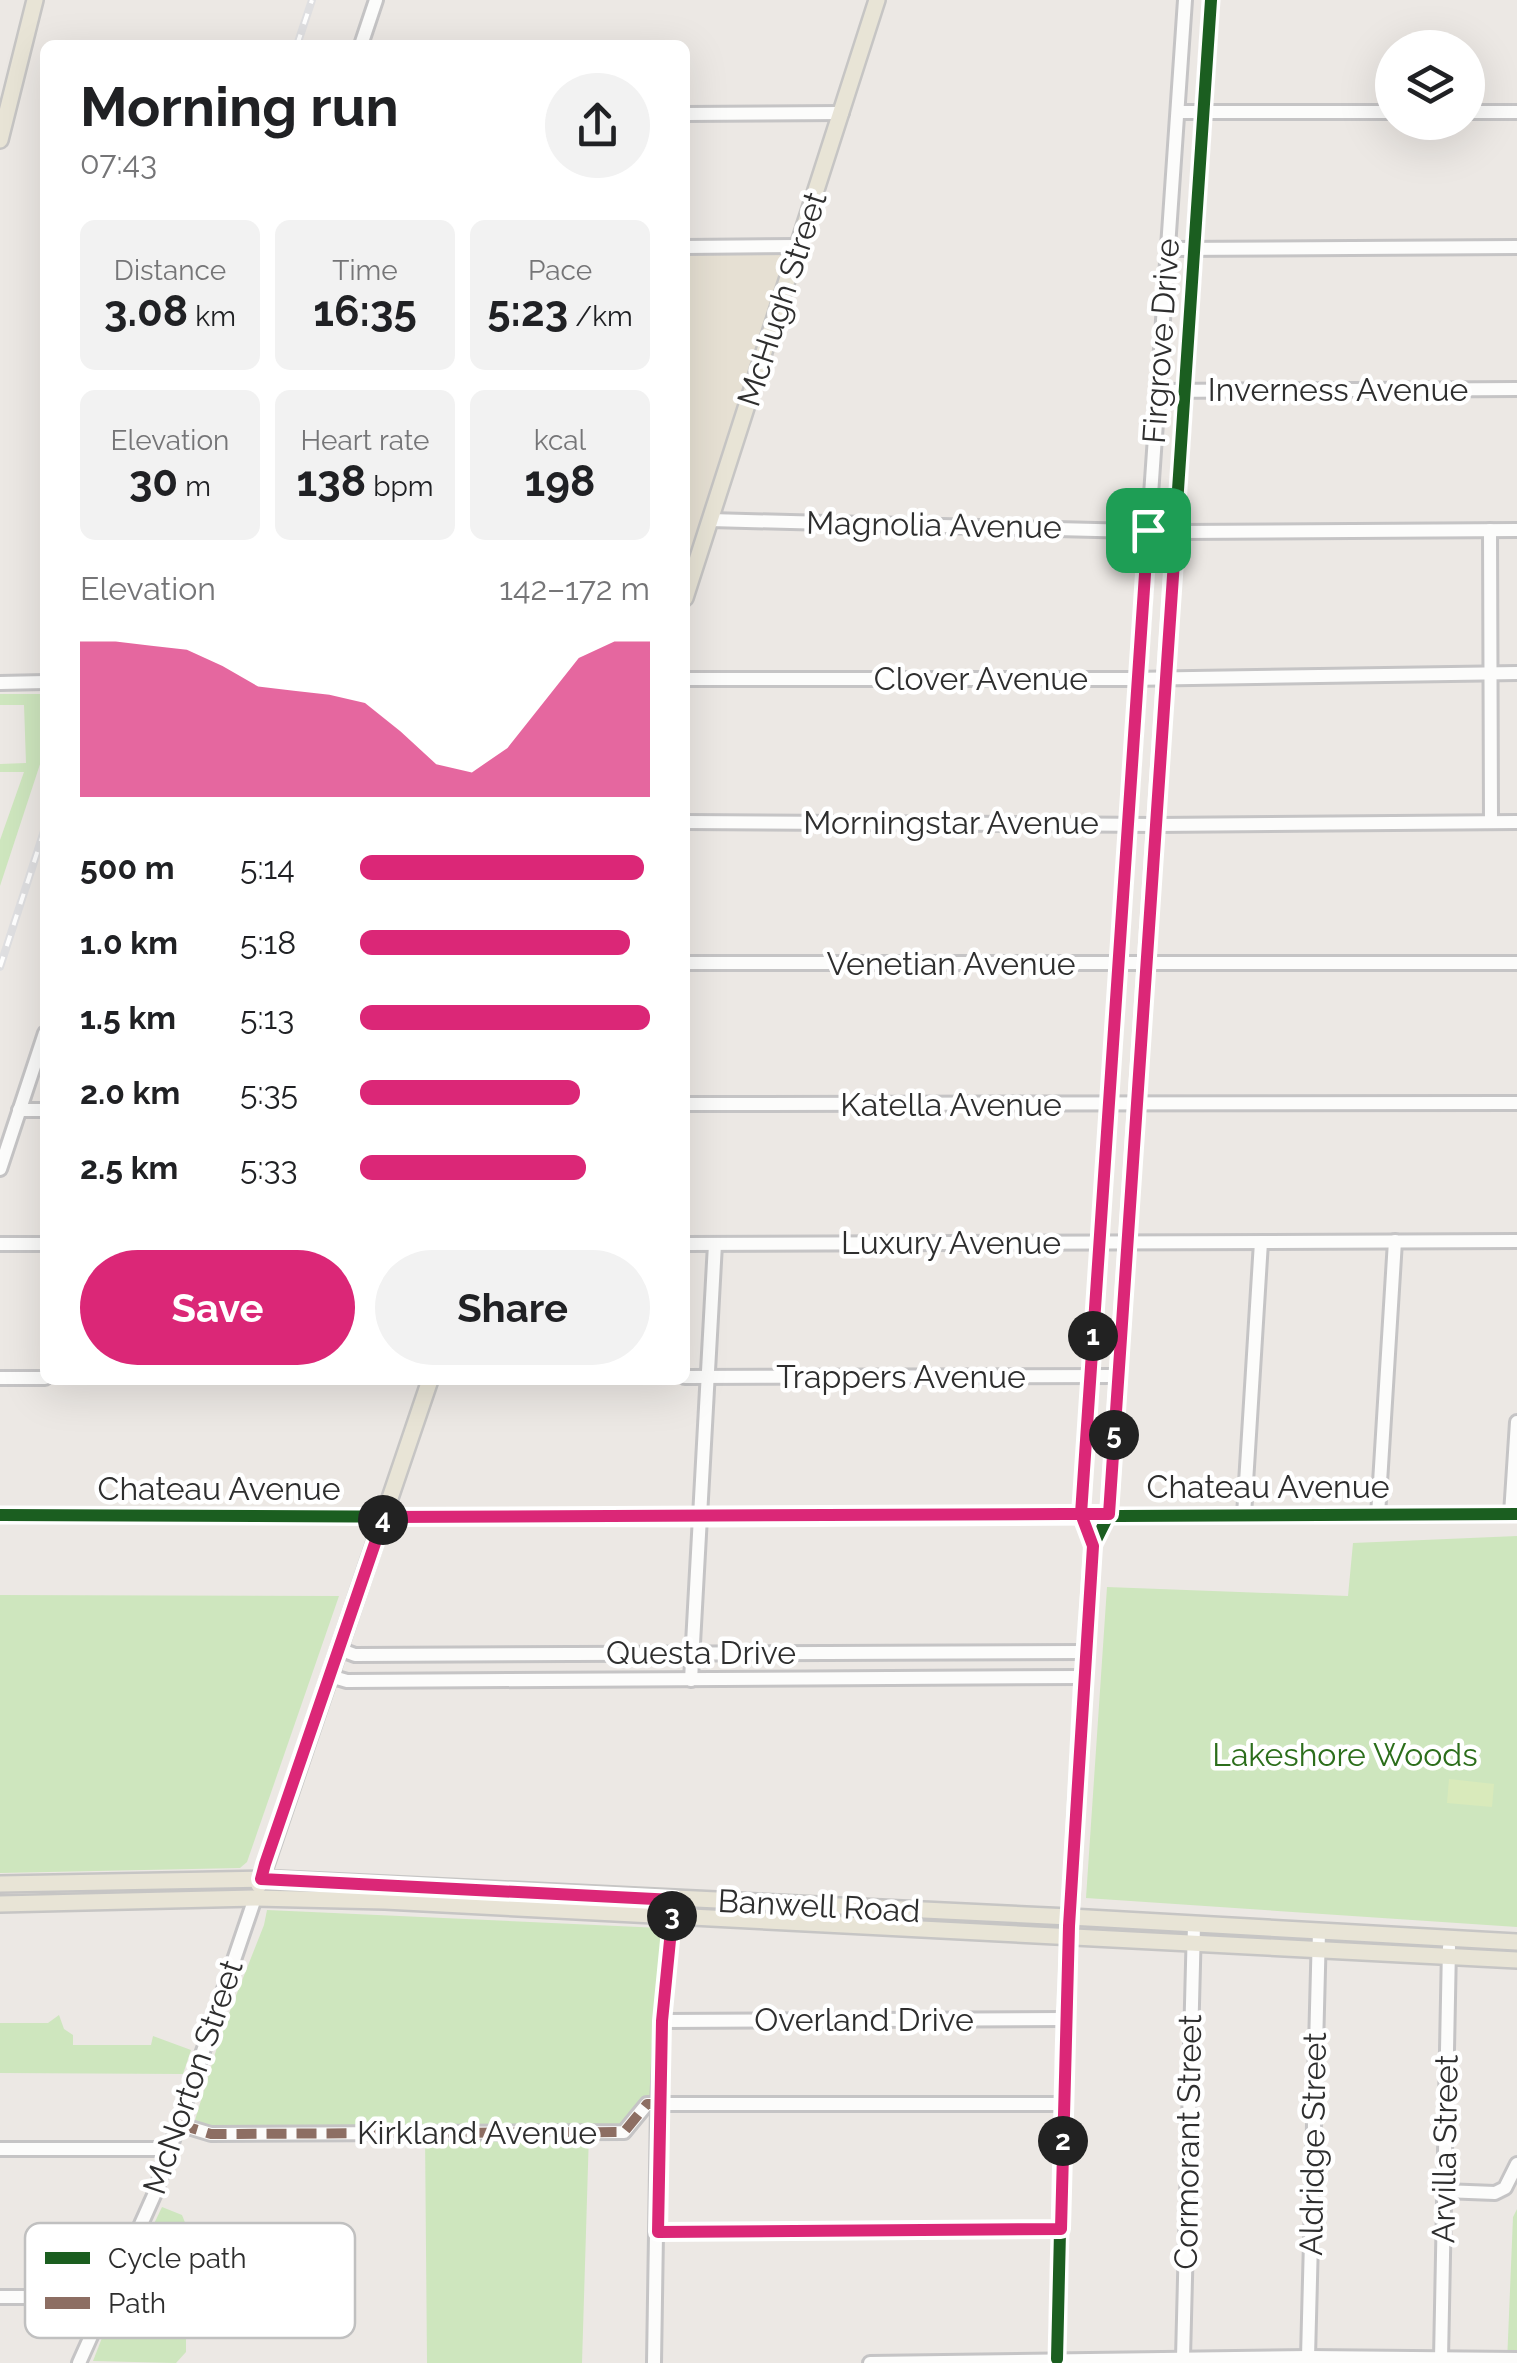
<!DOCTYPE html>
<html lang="en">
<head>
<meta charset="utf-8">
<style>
  body { margin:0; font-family:Raleway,sans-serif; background:#f2f2f2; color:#202124; height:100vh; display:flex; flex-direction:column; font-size:38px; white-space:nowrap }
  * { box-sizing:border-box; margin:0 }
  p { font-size:32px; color:#757577 }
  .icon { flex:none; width:55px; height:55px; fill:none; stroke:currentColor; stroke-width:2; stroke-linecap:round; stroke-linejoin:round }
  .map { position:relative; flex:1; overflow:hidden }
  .panel { position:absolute; left:40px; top:40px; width:650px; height:1345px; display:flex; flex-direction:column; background:#fff; border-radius:15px; box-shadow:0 10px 40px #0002 }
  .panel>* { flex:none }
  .tools { position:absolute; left:1375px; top:30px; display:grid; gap:20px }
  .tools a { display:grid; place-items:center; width:110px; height:110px; border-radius:50%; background:#fff; box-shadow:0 10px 40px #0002; font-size:50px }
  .pin { position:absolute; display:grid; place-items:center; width:85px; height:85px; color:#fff; margin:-42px; border-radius:20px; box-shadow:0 5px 15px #0006 }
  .km { position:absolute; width:50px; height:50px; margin:-25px; border-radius:50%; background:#222; color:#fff; font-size:28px; line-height:50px; text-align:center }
  .round { display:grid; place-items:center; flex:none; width:105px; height:105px; border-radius:52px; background:#f2f2f2 }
  .head { display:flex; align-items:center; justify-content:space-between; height:170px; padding:0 40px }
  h1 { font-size:55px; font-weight:700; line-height:75px }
  .figures { display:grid; grid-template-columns:repeat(3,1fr); gap:15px; height:170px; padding:10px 40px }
  .figures div { display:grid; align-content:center; border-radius:15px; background:#f2f2f2; text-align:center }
  .figures b { font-size:42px; font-weight:700 }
  .figures small { font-size:28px; font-weight:400 }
  .figures p { font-size:28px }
  .chart { height:280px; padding:20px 40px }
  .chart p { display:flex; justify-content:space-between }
  .chart svg { width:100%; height:180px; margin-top:10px; fill:#db2777; opacity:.7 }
  .button { display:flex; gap:20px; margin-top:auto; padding:20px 40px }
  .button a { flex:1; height:115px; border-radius:60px; background:#db2777; color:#fff; font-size:40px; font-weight:700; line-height:115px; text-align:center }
  .button a+a { background:#f2f2f2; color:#202124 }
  ul { padding:0 40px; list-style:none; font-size:32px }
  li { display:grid; grid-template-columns:160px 120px 1fr; align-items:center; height:75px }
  li i { height:25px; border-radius:12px; background:#db2777 }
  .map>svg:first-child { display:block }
  .education { fill:#e6e0d3 }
  .green { fill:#cee6be }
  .pitch { fill:#d9eabb }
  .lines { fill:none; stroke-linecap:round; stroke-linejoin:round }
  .minor-casing { stroke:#c5c4c5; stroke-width:18 }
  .major-casing { stroke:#c6c5c4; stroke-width:20 }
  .minor { stroke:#fcfcfb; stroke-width:12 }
  .major { stroke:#e8e4d6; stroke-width:15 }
  .rail-casing { stroke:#dfdfe1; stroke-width:8 }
  .rail { stroke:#fff; stroke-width:4; stroke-dasharray:11; stroke-linecap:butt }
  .quiet { stroke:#8d6e63; stroke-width:10; stroke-dasharray:20 10; stroke-linecap:butt }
  .cycleway-casing { stroke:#fff; stroke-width:19 }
  .cycleway { stroke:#1b5e20; stroke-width:12 }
  .route-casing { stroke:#fff; stroke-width:20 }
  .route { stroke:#db2777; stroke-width:12 }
  .labels { text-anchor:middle; stroke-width:9; stroke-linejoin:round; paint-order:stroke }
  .street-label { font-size:32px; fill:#2e2e2e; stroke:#fff }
  .park-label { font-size:32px; fill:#2c6e1b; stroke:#fff }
  .key { fill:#fff; stroke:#c0c0c0; stroke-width:2.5 }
  .key-label { font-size:28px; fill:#2e2e2e }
</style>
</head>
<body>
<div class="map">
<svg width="1517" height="2363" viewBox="0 0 1517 2363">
  <rect width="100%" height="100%" fill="#ece8e4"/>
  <polygon class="education" points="799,246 685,598 685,249"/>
  <g class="green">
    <polygon points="0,694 45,694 45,749 0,886 0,840 24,772 0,772 0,764 26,763 24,705 0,705"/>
    <polygon points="1517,1536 1517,1927 1086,1898 1107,1587 1348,1596 1353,1543"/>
    <polygon points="0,1595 339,1596 247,1862 240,1868 0,1873"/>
    <polygon points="267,1910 661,1928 664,1934 655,2024 653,2104 624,2132 589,2133 582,2363 427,2363 425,2133 192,2130 222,2031 264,1925"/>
    <polygon points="59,2015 64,2029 73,2035 73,2045 151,2045 153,2036 191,2050 183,2074 0,2073 0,2023 48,2023"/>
    <polygon points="162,2207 182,2215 186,2225 186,2352 176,2363 93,2361 112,2312"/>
    <polygon points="1517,2209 1517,2363 1507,2363 1513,2217"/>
  </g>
  <polygon class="pitch" points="1449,1779 1494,1784 1492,1807 1447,1803"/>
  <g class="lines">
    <g class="minor-casing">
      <g id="minor">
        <polyline points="361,45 376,0"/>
        <polyline points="1178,112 1392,112"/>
        <polyline points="1468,112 1517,112"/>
        <polyline points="685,114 842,113"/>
        <polyline points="685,247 799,246"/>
        <polyline points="1169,249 1517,247"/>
        <polyline points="1158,391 1517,389"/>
        <polyline points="710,520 1176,532 1517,530"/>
        <polyline points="1490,530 1491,822"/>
        <polyline points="685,679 1129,679 1517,673"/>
        <polyline points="0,683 45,682"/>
        <polyline points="685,822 1156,825 1517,822"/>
        <polyline points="685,963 1517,963"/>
        <polyline points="685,1104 1517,1103"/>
        <polyline points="19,1110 45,1110"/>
        <polyline points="0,1169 45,1033"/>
        <polyline points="0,1244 45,1244"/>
        <polyline points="685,1244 1517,1241"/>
        <polyline points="685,1377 1117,1376"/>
        <polyline points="0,1378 45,1378"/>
        <polyline points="1511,1514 1517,1422"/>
        <polyline points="0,1515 700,1518 1517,1514"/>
        <polyline points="1244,1515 1261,1242"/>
        <polyline points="1378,1515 1395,1241"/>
        <polyline points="1093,1546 1081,1514 1185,0"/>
        <polyline points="339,1649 355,1655 1085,1652"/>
        <polyline points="330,1676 347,1681 1083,1677"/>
        <polyline points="691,1680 715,1244"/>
        <polyline points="662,2021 1065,2019"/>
        <polyline points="178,2124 211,2134 624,2132 647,2104 1064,2104"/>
        <polyline points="0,2149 169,2149"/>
        <polyline points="1443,2191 1495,2193 1505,2188 1517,2164"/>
        <polyline points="658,2232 1061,2229"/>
        <polyline points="0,2297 106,2297"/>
        <polyline points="1308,2357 1319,1931"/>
        <polyline points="1183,2358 1194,1925"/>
        <polyline points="1057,2359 1065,2019 1082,1691 1093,1546 1109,1514 1211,0"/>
        <polyline points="1441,2359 1449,1947"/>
        <polyline points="79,2363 155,2193 255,1898"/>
        <polyline points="654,2363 658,2104 662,2021 673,1907"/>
        <polyline points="870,2363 1308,2357 1517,2359"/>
      </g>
    </g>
    <g class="major-casing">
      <g id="major">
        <polyline points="0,140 35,0"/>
        <polyline points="685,598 877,0"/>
        <polyline points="0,1884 276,1879 1070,1917 1517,1942"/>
        <polyline points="259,1885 430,1380"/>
        <polyline points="0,1904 255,1898 385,1901 1517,1960"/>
      </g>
    </g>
    <use href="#minor" class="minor"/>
    <use href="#major" class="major"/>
    <g class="rail-casing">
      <g id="rail">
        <polyline points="297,45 312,0"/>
        <polyline points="0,967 45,828"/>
      </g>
    </g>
    <use href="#rail" class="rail"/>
    <polyline class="quiet" points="178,2124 211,2134 624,2132 647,2104 658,2104"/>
    <g class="cycleway-casing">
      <g id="cycleway">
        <polyline points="0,1515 700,1518 1517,1514"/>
        <polyline points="1057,2359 1065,2019 1082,1691 1093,1546 1109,1514 1211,0"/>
      </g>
    </g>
    <use href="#cycleway" class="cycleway"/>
  </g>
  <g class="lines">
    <g class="route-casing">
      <polyline id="route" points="1148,530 1081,1514 1093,1546 1069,1926 1061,2229 658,2232 662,2021 674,1900 261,1879 265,1864 384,1517 1065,1514 1109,1514 1176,532 1148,530"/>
    </g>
    <use href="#route" class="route"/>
  </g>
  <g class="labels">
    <g class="street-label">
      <text transform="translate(782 299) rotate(-72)" y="11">McHugh Street</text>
      <text transform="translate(1161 341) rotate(-86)" y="11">Firgrove Drive</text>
      <text x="1338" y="401">Inverness Avenue</text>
      <text transform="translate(934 525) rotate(1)" y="11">Magnolia Avenue</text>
      <text x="981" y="690">Clover Avenue</text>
      <text x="951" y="834">Morningstar Avenue</text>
      <text x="951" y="975">Venetian Avenue</text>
      <text x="951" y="1116">Katella Avenue</text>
      <text x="951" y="1254">Luxury Avenue</text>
      <text x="901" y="1388">Trappers Avenue</text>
      <text x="1268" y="1498">Chateau Avenue</text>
      <text x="219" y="1500">Chateau Avenue</text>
      <text x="701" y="1664">Questa Drive</text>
      <text transform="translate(819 1906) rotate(3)" y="11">Banwell Road</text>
      <text x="864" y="2031">Overland Drive</text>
      <text transform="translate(193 2077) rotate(-71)" y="11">McNorton Street</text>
      <text x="477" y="2144">Kirkland Avenue</text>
      <text transform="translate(1188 2142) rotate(-89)" y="11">Cormorant Street</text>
      <text transform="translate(1313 2144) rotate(-89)" y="11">Aldridge Street</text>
      <text transform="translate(1445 2149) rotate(-89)" y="11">Arvilla Street</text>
    </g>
    <g class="park-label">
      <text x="1345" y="1766">Lakeshore Woods</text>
    </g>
  </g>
  <rect x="25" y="2223" width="330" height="115" rx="15" class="key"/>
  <rect x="45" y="2252" width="45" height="12" fill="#1b5e20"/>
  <rect x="45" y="2297" width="45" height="12" fill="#8d6e63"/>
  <g class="key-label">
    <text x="108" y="2268">Cycle path</text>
    <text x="108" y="2313">Path</text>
  </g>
</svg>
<div class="tools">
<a><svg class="icon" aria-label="layers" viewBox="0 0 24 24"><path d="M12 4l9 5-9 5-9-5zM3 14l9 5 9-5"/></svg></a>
</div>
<div class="pin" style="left:1148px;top:530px;background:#1e9e55"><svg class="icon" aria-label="arrive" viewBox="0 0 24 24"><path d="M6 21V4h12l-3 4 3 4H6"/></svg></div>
<b class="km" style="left:1093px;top:1336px">1</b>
<b class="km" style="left:1063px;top:2141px">2</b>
<b class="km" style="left:672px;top:1916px">3</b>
<b class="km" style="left:383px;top:1520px">4</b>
<b class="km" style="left:1114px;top:1435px">5</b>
<section class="panel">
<div class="head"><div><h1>Morning run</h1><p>07:43</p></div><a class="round"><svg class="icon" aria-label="share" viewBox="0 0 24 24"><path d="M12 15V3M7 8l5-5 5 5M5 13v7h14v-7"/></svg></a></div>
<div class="figures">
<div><p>Distance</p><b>3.08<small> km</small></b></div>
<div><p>Time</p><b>16:35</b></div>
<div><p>Pace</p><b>5:23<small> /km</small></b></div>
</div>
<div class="figures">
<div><p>Elevation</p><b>30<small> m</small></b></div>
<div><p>Heart rate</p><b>138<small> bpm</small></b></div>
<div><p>kcal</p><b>198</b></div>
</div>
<div class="chart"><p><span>Elevation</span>142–172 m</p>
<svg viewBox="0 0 160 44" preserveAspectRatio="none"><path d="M0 44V6L10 6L20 7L30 8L40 12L50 17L60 18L70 19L80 21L90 28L100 36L110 38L120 32L130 21L140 10L150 6L160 6V44z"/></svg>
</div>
<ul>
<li><b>500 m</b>5:14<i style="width:98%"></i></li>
<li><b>1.0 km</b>5:18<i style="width:93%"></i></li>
<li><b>1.5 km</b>5:13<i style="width:100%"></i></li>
<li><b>2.0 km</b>5:35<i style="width:76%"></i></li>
<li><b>2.5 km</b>5:33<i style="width:78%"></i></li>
</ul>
<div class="button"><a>Save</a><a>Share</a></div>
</section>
</div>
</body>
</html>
